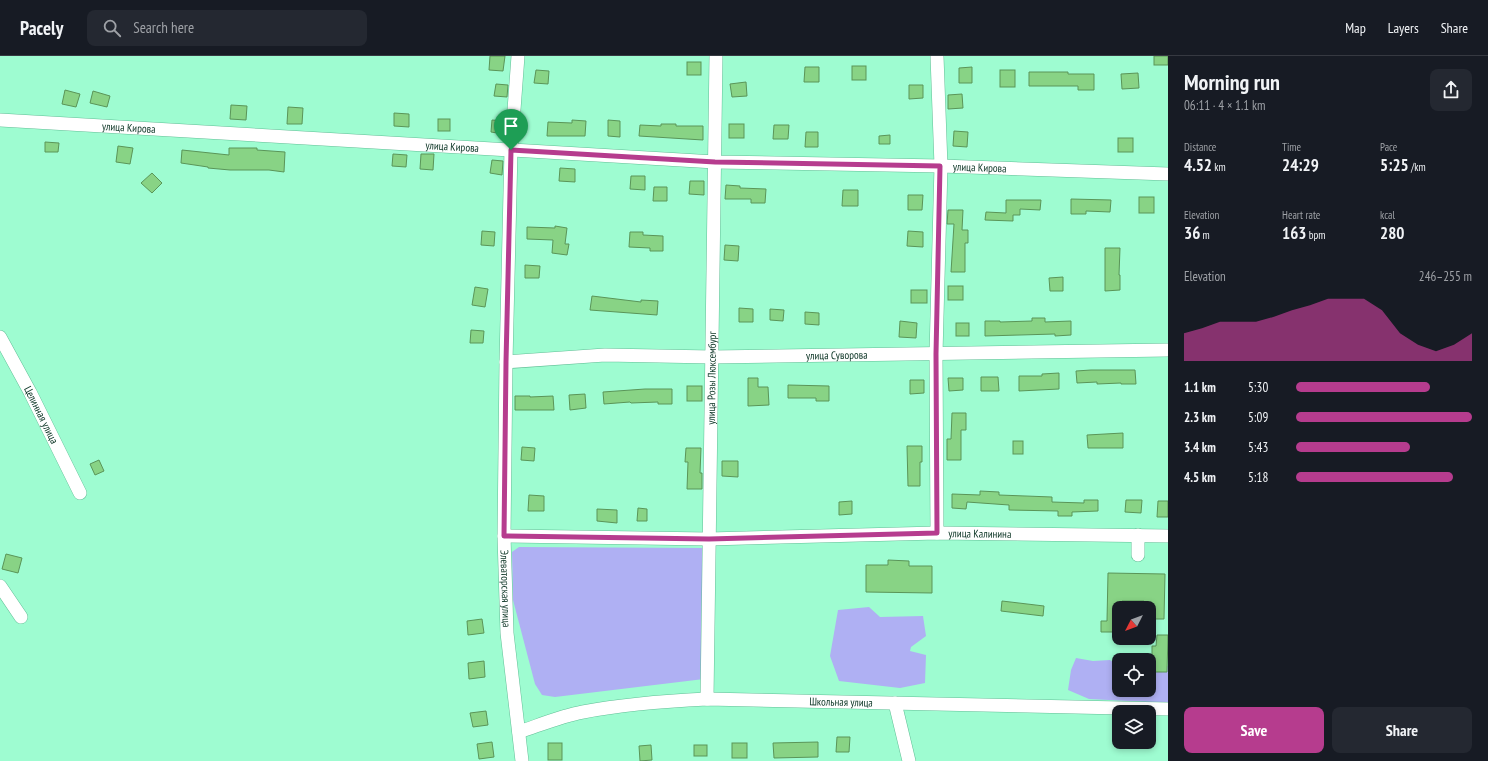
<!DOCTYPE html>
<html lang="en">
<head>
<meta charset="utf-8">
<style>
  body { margin:0; font-family:"PT Sans Narrow",sans-serif; background:#242831; color:#f1f3f6; height:100vh; display:flex; flex-direction:column; font-size:15px; white-space:nowrap }
  * { box-sizing:border-box; margin:0 }
  p { font-size:13px; color:#9ea1a6 }
  .icon { flex:none; width:22px; height:22px; fill:none; stroke:currentColor; stroke-width:2; stroke-linecap:round; stroke-linejoin:round }
  .map { position:relative; flex:1; overflow:hidden }
  .side { display:flex; flex-direction:column; background:#171b24; width:320px }
  .side>* { flex:none }
  .needle { width:26px; rotate:228deg }
  .tools { position:absolute; left:1112px; top:545px; display:grid; gap:8px }
  .tools a { display:grid; place-items:center; width:44px; height:44px; border-radius:8px; background:#171b24; box-shadow:0 2px 6px #0003; font-size:20px }
  .pin { position:absolute; display:grid; place-items:center; width:34px; height:34px; color:#fff; margin:-41px -17px; border-radius:50% 50% 50% 0; rotate:-45deg; box-shadow:0 0 4px #0007 }
  .pin .icon { rotate:45deg }
  .round { display:grid; place-items:center; flex:none; width:42px; height:42px; border-radius:8px; background:#242831 }
  .summary { display:flex; align-items:center; justify-content:space-between; height:68px; padding:0 16px }
  h1 { font-size:22px; font-weight:700; line-height:30px }
  .metrics { display:grid; grid-template-columns:repeat(3,1fr); gap:6px; height:68px; padding:4px 16px }
  .metrics div { display:grid; align-content:center }
  .metrics b { font-size:17px; font-weight:700 }
  .metrics small { font-size:11px; font-weight:400 }
  .metrics p { font-size:11px }
  .chart { height:112px; padding:8px 16px }
  .chart p { display:flex; justify-content:space-between }
  .chart svg { width:100%; height:72px; margin-top:4px; fill:#b63c8e; opacity:.7 }
  .action { display:flex; gap:8px; margin-top:auto; padding:8px 16px }
  .action a { flex:1; height:46px; border-radius:8px; background:#b63c8e; color:#fff; font-size:16px; font-weight:700; line-height:46px; text-align:center }
  .action a+a { background:#242831; color:#f1f3f6 }
  ul { padding:0 16px; list-style:none; font-size:13px }
  li { display:grid; grid-template-columns:64px 48px 1fr; align-items:center; height:30px }
  li i { height:10px; border-radius:5px; background:#b63c8e }
  header { display:flex; align-items:center; gap:24px; box-sizing:border-box; height:56px; padding:0 20px; background:#171b24; border-bottom:1px solid #363941 }
  header strong { font-size:19px }
  nav { display:flex; gap:22px; margin-inline-start:auto; font-size:14px }
  .search { width:280px; height:36px; background:#242831; display:flex; align-items:center; gap:10px; box-sizing:border-box; padding:0 14px; border-radius:8px; color:#9ea1a6; font-size:15px }
  main { display:flex; flex:1; min-height:0 }
  .map>svg:first-child { display:block }
  .green { fill:#afb0f3 }
  .building { fill:#88d385; stroke:#5a9558 }
  .lines { fill:none; stroke-linecap:round; stroke-linejoin:round }
  .minor-casing { stroke:#61bf96; stroke-width:14 }
  .minor { stroke:#fff; stroke-width:13 }
  .route-casing { stroke:#fff; stroke-width:8 }
  .route { stroke:#b63c8e; stroke-width:5 }
  .labels { text-anchor:middle; stroke-width:4; stroke-linejoin:round; paint-order:stroke }
  .street-label { font-size:11px; fill:#0b3424; stroke:#9efcd1 }
</style>
</head>
<body>
<header>
<strong>Pacely</strong>
<div class="search"><svg class="icon" aria-label="search" viewBox="0 0 24 24"><circle cx="10" cy="10" r="6"/><path d="M15 15l6 6"/></svg>Search here</div>
<nav><a>Map</a><a>Layers</a><a>Share</a></nav>
</header>
<main>
<div class="map">
<svg width="1168" height="705" viewBox="0 0 1168 705">
  <rect width="100%" height="100%" fill="#9efcd1"/>
  <g class="green">
    <polygon points="519,491 706,492 704,623 555,641 542,639 535,628 513,544 512,496"/>
    <polygon points="869,551 880,561 923,560 926,580 911,591 910,595 926,599 925,627 900,632 839,625 830,600 838,554"/>
    <polygon points="1076,602 1093,605 1110,604 1119,610 1119,634 1149,634 1149,608 1168,610 1168,647 1089,643 1068,634 1071,614"/>
  </g>
  <g class="building">
    <polygon points="490,0 505,0 503,15 489,14"/>
    <rect x="1154" y="0" width="14" height="9"/>
    <rect x="687" y="6" width="14" height="13"/>
    <rect x="852" y="10" width="14" height="14"/>
    <polygon points="805,11 819,11 819,26 804,26"/>
    <polygon points="972,11 972,27 959,27 959,12"/>
    <polygon points="536,14 549,15 548,28 534,27"/>
    <rect x="1000" y="14" width="15" height="17"/>
    <polygon points="1029,16 1068,16 1068,18 1094,18 1094,34 1078,34 1078,30 1029,30"/>
    <polygon points="1138,17 1139,32 1122,33 1121,18"/>
    <polygon points="746,26 747,40 732,41 730,28"/>
    <polygon points="496,28 508,29 507,41 494,40"/>
    <polygon points="909,29 923,29 923,42 909,43"/>
    <polygon points="65,34 80,38 76,51 62,48"/>
    <polygon points="93,35 110,40 107,51 90,47"/>
    <polygon points="962,38 963,52 948,53 948,39"/>
    <polygon points="231,49 247,50 246,64 230,63"/>
    <polygon points="288,51 303,52 302,68 287,68"/>
    <polygon points="394,57 409,58 409,71 394,70"/>
    <rect x="438" y="63" width="12" height="12"/>
    <polygon points="492,64 504,65 503,78 491,76"/>
    <polygon points="572,64 586,65 585,80 547,80 548,66 572,67"/>
    <polygon points="608,64 620,65 620,81 608,80"/>
    <polygon points="661,68 676,68 676,70 703,70 703,84 639,80 640,69 661,70"/>
    <rect x="729" y="68" width="15" height="14"/>
    <polygon points="774,69 789,69 788,83 773,83"/>
    <polygon points="954,75 968,76 967,91 953,90"/>
    <polygon points="806,76 818,76 818,91 805,91"/>
    <polygon points="890,79 890,88 879,88 879,80"/>
    <rect x="1118" y="82" width="15" height="14"/>
    <polygon points="45,86 59,87 58,96 45,96"/>
    <polygon points="118,90 133,92 130,108 116,106"/>
    <polygon points="229,92 257,92 257,94 285,96 284,116 269,114 230,114 208,112 208,111 181,107 182,94 229,99"/>
    <polygon points="393,98 407,99 406,111 392,110"/>
    <polygon points="421,98 434,98 433,114 420,113"/>
    <polygon points="492,104 503,105 502,119 490,117"/>
    <polygon points="560,112 575,113 575,126 559,125"/>
    <polygon points="152,117 162,127 152,137 141,127"/>
    <polygon points="631,120 645,120 645,134 630,133"/>
    <polygon points="690,125 704,125 704,139 689,138"/>
    <polygon points="726,129 740,130 740,132 766,133 765,147 751,147 751,143 725,143"/>
    <polygon points="654,131 667,131 667,145 653,145"/>
    <polygon points="843,134 858,134 858,150 842,150"/>
    <polygon points="908,139 923,139 922,154 908,154"/>
    <rect x="1139" y="141" width="15" height="16"/>
    <polygon points="1071,143 1111,144 1110,156 1086,155 1086,158 1071,158"/>
    <polygon points="1006,144 1041,144 1040,154 1020,153 1020,159 1013,159 1013,165 985,164 986,156 1006,157"/>
    <polygon points="948,154 963,154 962,174 968,174 968,187 965,187 965,216 951,216 954,168 947,168"/>
    <polygon points="555,170 567,172 565,188 569,188 567,199 552,197 553,184 527,183 527,171 555,172"/>
    <polygon points="482,175 495,176 494,190 481,189"/>
    <polygon points="908,175 923,176 923,191 907,190"/>
    <polygon points="630,176 643,176 643,179 663,180 663,195 650,195 650,192 629,191"/>
    <polygon points="725,189 739,190 738,205 724,204"/>
    <polygon points="1105,192 1120,192 1119,219 1120,219 1120,234 1105,235"/>
    <polygon points="525,209 540,210 539,222 525,222"/>
    <polygon points="1063,221 1063,235 1050,235 1049,222"/>
    <rect x="948" y="230" width="15" height="14"/>
    <polygon points="475,231 488,233 485,251 472,249"/>
    <rect x="911" y="234" width="16" height="13"/>
    <polygon points="592,240 641,246 641,244 658,245 657,259 590,254"/>
    <polygon points="739,252 753,253 753,266 739,266"/>
    <polygon points="770,253 784,254 783,265 770,264"/>
    <polygon points="805,256 819,257 819,269 805,268"/>
    <polygon points="1032,262 1045,262 1045,266 1071,265 1071,279 1055,280 1055,278 985,280 985,265 1000,265 1000,266 1032,265"/>
    <polygon points="900,265 917,267 916,282 899,281"/>
    <rect x="956" y="267" width="13" height="13"/>
    <polygon points="471,274 484,275 483,287 470,287"/>
    <polygon points="1091,314 1135,314 1136,328 1121,328 1121,327 1097,328 1097,326 1077,327 1076,315"/>
    <polygon points="1059,317 1059,333 1019,335 1019,320 1042,320 1042,318"/>
    <polygon points="981,321 998,321 999,335 981,335"/>
    <polygon points="748,322 758,322 758,331 768,331 769,349 748,350"/>
    <polygon points="948,322 963,322 963,334 949,335"/>
    <polygon points="910,324 924,324 924,337 910,338"/>
    <polygon points="788,329 829,330 829,345 816,345 816,342 788,342"/>
    <rect x="687" y="330" width="15" height="15"/>
    <polygon points="645,333 672,333 672,348 658,348 658,346 631,347 630,346 604,348 603,336"/>
    <polygon points="585,338 586,352 570,354 569,339"/>
    <polygon points="515,340 530,340 530,341 553,340 554,354 515,354"/>
    <polygon points="952,357 966,357 966,374 961,374 961,404 947,404 947,383 951,383"/>
    <polygon points="1123,377 1123,392 1088,392 1087,379"/>
    <rect x="1013" y="385" width="10" height="13"/>
    <polygon points="907,390 922,390 922,406 920,406 920,430 908,430"/>
    <polygon points="522,391 535,392 534,405 521,404"/>
    <polygon points="686,392 701,392 700,417 702,417 702,433 687,433 688,406 685,406"/>
    <polygon points="99,404 104,415 95,419 90,408"/>
    <polygon points="722,405 738,405 738,421 722,420"/>
    <polygon points="980,435 999,436 999,439 1052,441 1052,446 1084,447 1084,444 1098,444 1098,455 1072,456 1072,460 1058,460 1058,455 1009,454 1009,449 967,446 966,453 952,452 952,438 980,439"/>
    <polygon points="529,439 544,440 544,455 528,455"/>
    <polygon points="1126,444 1142,444 1141,457 1125,456"/>
    <polygon points="852,445 852,458 839,459 839,446"/>
    <polygon points="1158,445 1168,445 1168,461 1157,461"/>
    <polygon points="638,452 647,453 647,465 637,465"/>
    <polygon points="597,453 617,454 617,467 597,465"/>
    <polygon points="6,498 22,502 18,517 2,513"/>
    <polygon points="888,504 909,505 909,510 932,510 932,537 866,536 866,509 888,509"/>
    <polygon points="1108,517 1165,518 1164,563 1149,563 1149,552 1143,552 1144,545 1122,545 1122,552 1119,552 1119,576 1101,576 1101,565 1107,565"/>
    <polygon points="1002,545 1044,550 1043,560 1001,555"/>
    <polygon points="482,563 484,577 468,579 467,565"/>
    <polygon points="1157,579 1168,579 1167,616 1152,616 1152,590 1156,590"/>
    <polygon points="484,605 485,621 469,623 468,607"/>
    <polygon points="486,655 488,669 473,671 470,657"/>
    <polygon points="837,681 850,681 849,696 836,696"/>
    <polygon points="492,686 494,701 479,703 477,688"/>
    <polygon points="818,686 818,701 774,702 773,687"/>
    <rect x="548" y="687" width="14" height="17"/>
    <rect x="732" y="687" width="15" height="15"/>
    <polygon points="651,689 652,704 640,705 639,690"/>
    <rect x="694" y="689" width="13" height="11"/>
  </g>
  <g class="lines">
    <g class="minor-casing">
      <g id="minor">
        <path id="s1" d="M518,0L511,94L506,306L504,480L507,577L522,705"/>
        <path id="s2" d="M0,64L715,106L941,110L1168,118"/>
        <path id="s3" d="M0,281L30,336L80,437"/>
        <path id="s4" d="M506,306L605,299L712,301L1168,294"/>
        <polyline points="937,477 936,298 941,110 937,0"/>
        <path id="s5" d="M504,480L709,483L937,477L1168,480"/>
        <polyline points="1138,499 1138,479"/>
        <polyline points="0,530 21,561"/>
        <path id="s6" d="M707,643L716,0"/>
        <polyline points="895,647 909,705"/>
        <path id="s7" d="M519,676C540,669 561,660 583,656C624,648 666,645 707,643L1168,653"/>
      </g>
    </g>
    <use href="#minor" class="minor"/>
  </g>
  <g class="lines">
    <g class="route-casing">
      <polygon id="route" points="511,94 715,106 940,110 936,298 937,477 709,483 504,480 506,306"/>
    </g>
    <use href="#route" class="route"/>
  </g>
  <g class="labels">
    <g class="street-label">
      <text dy="4" stroke="none"><textPath href="#s2" startOffset="129">улица Кирова</textPath></text>
      <text dy="4" stroke="none"><textPath href="#s2" startOffset="453">улица Кирова</textPath></text>
      <text dy="4" stroke="none"><textPath href="#s2" startOffset="981">улица Кирова</textPath></text>
      <text dy="4" stroke="none"><textPath href="#s4" startOffset="331">улица Суворова</textPath></text>
      <text dy="4" stroke="none"><textPath href="#s6" startOffset="321">улица Розы Люксембург</textPath></text>
      <text dy="4" stroke="none"><textPath href="#s3" startOffset="88">Целинная улица</textPath></text>
      <text dy="4" stroke="none"><textPath href="#s5" startOffset="476">улица Калинина</textPath></text>
      <text dy="4" stroke="none"><textPath href="#s1" startOffset="533">Элеваторская улица</textPath></text>
      <text dy="4" stroke="none"><textPath href="#s7" startOffset="326">Школьная улица</textPath></text>
    </g>
  </g>
</svg>
<div class="tools">
<a><svg class="needle" viewBox="-14 -14 28 28"><path d="M0-13l5 13h-10z" fill="#e53935"/><path d="M0 13l5-13h-10z" fill="#9ea1a6"/></svg></a>
<a><svg class="icon" aria-label="locate" viewBox="0 0 24 24"><circle cx="12" cy="12" r="6"/><path d="M12 2v4M12 18v4M2 12h4M18 12h4"/></svg></a>
<a><svg class="icon" aria-label="layers" viewBox="0 0 24 24"><path d="M12 4l9 5-9 5-9-5zM3 14l9 5 9-5"/></svg></a>
</div>
<div class="pin" style="left:511px;top:94px;background:#1e9e55"><svg class="icon" aria-label="arrive" viewBox="0 0 24 24"><path d="M6 21V4h12l-3 4 3 4H6"/></svg></div>
</div>
<section class="side">
<div class="summary"><div><h1>Morning run</h1><p>06:11 · 4 × 1.1 km</p></div><a class="round"><svg class="icon" aria-label="share" viewBox="0 0 24 24"><path d="M12 15V3M7 8l5-5 5 5M5 13v7h14v-7"/></svg></a></div>
<div class="metrics">
<div><p>Distance</p><b>4.52<small> km</small></b></div>
<div><p>Time</p><b>24:29</b></div>
<div><p>Pace</p><b>5:25<small> /km</small></b></div>
</div>
<div class="metrics">
<div><p>Elevation</p><b>36<small> m</small></b></div>
<div><p>Heart rate</p><b>163<small> bpm</small></b></div>
<div><p>kcal</p><b>280</b></div>
</div>
<div class="chart"><p><span>Elevation</span>246–255 m</p>
<svg viewBox="0 0 160 44" preserveAspectRatio="none"><path d="M0 44V27L10 24L20 20L30 20L40 20L50 17L60 13L70 10L80 6L90 6L100 6L110 13L120 27L130 34L140 38L150 34L160 27V44z"/></svg>
</div>
<ul>
<li><b>1.1 km</b>5:30<i style="width:76%"></i></li>
<li><b>2.3 km</b>5:09<i style="width:100%"></i></li>
<li><b>3.4 km</b>5:43<i style="width:65%"></i></li>
<li><b>4.5 km</b>5:18<i style="width:89%"></i></li>
</ul>
<div class="action"><a>Save</a><a>Share</a></div>
</section>
</main>
</body>
</html>
